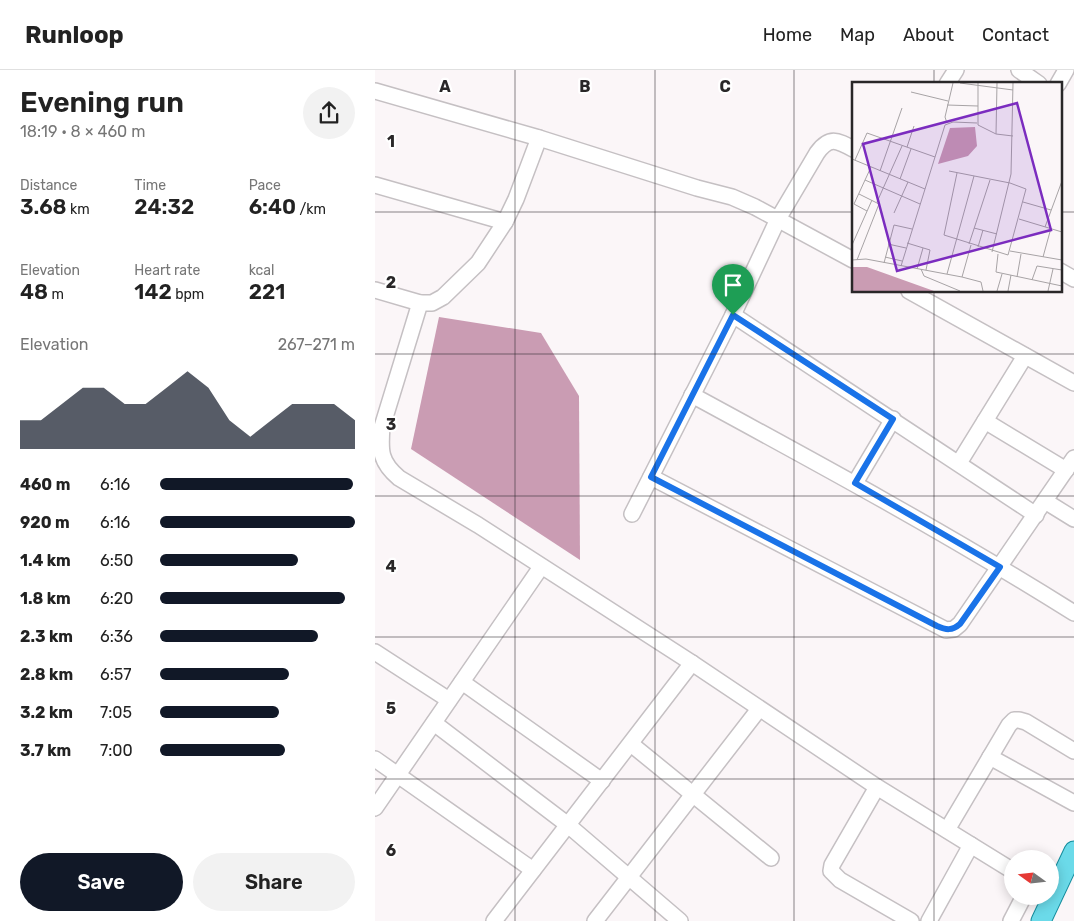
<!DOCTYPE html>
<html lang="en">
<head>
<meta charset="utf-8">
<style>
  body { margin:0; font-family:Rubik,sans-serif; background:#f2f2f2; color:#222; height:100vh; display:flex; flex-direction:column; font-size:19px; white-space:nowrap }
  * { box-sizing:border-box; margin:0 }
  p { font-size:16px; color:#767676 }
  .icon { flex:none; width:28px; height:28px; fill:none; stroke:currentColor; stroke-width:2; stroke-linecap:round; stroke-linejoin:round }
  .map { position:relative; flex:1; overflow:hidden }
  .sheet { display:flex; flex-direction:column; background:#fff; width:375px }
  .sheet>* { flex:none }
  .needle { width:32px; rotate:285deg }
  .controls { position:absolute; left:629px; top:780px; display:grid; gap:10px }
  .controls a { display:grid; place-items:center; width:55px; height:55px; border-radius:50%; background:#fff; box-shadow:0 2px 12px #0003; font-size:25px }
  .pin { position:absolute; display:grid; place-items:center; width:42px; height:42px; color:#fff; margin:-51px -21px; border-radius:50% 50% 50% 0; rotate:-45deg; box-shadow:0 0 5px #0007 }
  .pin .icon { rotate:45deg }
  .round { display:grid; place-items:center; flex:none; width:52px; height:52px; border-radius:26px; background:#f2f2f2 }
  .headline { display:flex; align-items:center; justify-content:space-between; height:85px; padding:0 20px }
  h1 { font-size:28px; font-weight:600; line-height:38px }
  .figures { display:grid; grid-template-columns:repeat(3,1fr); gap:8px; height:85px; padding:5px 20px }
  .figures div { display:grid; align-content:center }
  .figures b { font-size:21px; font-weight:600 }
  .figures small { font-size:14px; font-weight:400 }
  .figures p { font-size:14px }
  .chart { height:140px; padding:10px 20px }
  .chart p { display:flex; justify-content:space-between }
  .chart svg { width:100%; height:90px; margin-top:5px; fill:#111827; opacity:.7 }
  .cta { display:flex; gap:10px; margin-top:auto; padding:10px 20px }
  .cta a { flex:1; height:58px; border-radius:30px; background:#111827; color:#fff; font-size:20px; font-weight:600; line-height:58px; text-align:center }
  .cta a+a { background:#f2f2f2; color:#222 }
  ul { padding:0 20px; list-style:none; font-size:16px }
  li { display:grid; grid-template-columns:80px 60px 1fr; align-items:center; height:38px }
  li i { height:12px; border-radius:6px; background:#111827 }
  header { display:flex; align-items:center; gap:30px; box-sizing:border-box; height:70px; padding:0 25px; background:#fff; border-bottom:1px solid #e0e0e0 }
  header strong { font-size:24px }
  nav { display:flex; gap:28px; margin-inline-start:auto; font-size:18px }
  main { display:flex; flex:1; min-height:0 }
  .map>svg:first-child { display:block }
  .water { fill:#ca9cb3 }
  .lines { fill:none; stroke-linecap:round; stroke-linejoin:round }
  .minor-casing { stroke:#c5c0c3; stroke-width:18 }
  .major-casing { stroke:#148c9c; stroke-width:21 }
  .minor { stroke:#fff; stroke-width:15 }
  .major { stroke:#6bdae9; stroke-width:19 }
  .route-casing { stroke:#fff; stroke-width:10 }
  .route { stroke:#1a73e8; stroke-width:6 }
  .grid { fill:none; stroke:#292728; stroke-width:1; stroke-opacity:0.55 }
  .inset-road { fill:none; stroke:#a7a3a5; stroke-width:1 }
  .view { fill:#7b2cbf; fill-opacity:0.15; stroke:#7b2cbf; stroke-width:2.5 }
  .inset-edge { fill:none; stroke:#292728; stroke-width:2.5 }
  .grid-label { font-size:16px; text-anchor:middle; font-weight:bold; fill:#292728; stroke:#fff; stroke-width:4.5; stroke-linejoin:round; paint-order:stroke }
</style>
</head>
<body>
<header>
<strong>Runloop</strong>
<nav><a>Home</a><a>Map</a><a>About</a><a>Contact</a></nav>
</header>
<main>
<section class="sheet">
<div class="headline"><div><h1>Evening run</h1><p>18:19 · 8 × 460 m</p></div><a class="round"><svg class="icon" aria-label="share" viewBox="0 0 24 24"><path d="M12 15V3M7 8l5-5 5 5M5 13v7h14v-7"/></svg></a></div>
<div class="figures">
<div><p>Distance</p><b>3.68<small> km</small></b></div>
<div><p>Time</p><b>24:32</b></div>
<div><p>Pace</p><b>6:40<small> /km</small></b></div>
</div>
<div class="figures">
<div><p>Elevation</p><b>48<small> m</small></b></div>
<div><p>Heart rate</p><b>142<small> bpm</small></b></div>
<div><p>kcal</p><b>221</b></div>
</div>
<div class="chart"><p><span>Elevation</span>267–271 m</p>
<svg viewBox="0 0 160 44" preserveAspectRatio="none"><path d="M0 44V30L10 30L20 22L30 14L40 14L50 22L60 22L70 14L80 6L90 14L100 30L110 38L120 30L130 22L140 22L150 22L160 30V44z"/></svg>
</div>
<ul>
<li><b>460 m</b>6:16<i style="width:99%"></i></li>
<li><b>920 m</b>6:16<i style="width:100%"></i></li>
<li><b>1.4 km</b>6:50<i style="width:71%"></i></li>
<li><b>1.8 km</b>6:20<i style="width:95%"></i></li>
<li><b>2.3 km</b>6:36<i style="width:81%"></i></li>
<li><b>2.8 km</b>6:57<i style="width:66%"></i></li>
<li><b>3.2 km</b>7:05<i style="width:61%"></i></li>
<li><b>3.7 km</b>7:00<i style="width:64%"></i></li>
</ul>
<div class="cta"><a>Save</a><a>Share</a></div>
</section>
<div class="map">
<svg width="699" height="851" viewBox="0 0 699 851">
  <rect width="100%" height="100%" fill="#fbf6f8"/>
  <polygon class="water" points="64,247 166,263 204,326 205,490 36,379"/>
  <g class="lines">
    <g class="minor-casing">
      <g id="minor">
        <polyline points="644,0 664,14"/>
        <polyline points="572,14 581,0"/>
        <polyline points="683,14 691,0"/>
        <polyline points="0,21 164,68 322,118 357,127 380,137 478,190"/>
        <polyline points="0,115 130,152"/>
        <polyline points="685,201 699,209"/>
        <polyline points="0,220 45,233 57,233 68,227 103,193 130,152 141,129 164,68"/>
        <polyline points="534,221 699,313"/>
        <path d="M45,233L7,357C5,381 5,392 24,408L103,455L317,593L502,717L638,801"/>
        <polyline points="358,245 661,445"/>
        <path d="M317,325C446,395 575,465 699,543"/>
        <polyline points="610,351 691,400"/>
        <polyline points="584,393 650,286"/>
        <polyline points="276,407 571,560 579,559 585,554 699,388"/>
        <polyline points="480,413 518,349"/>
        <polyline points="670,431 699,449"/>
        <path d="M257,444L358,245L403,149L442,83C454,66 462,70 478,79"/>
        <polyline points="0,582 74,630"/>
        <polyline points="87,612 227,711"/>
        <polyline points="59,653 193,755 305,851"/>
        <polyline points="256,674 396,788"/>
        <polyline points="615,687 699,733"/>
        <polyline points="0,689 158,800"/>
        <polyline points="502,717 457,795 456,801 465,810 536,851"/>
        <polyline points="0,738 166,497"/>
        <polyline points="572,760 634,655 639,650 644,650 651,652 699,681"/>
        <polyline points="119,851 317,593"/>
        <polyline points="220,851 384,639"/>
        <polyline points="554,851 596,775"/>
        <polyline points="636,851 649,826"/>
      </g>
    </g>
    <g class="major-casing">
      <polyline id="major" points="666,851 699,781"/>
    </g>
    <use href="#minor" class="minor"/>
    <use href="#major" class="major"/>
  </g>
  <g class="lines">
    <g class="route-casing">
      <path id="route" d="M358,245L518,349L480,413L625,497L585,554C577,561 571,560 562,556L276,407Z"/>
    </g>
    <use href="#route" class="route"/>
  </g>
  <path class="grid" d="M140,0V851M280,0V851M419,0V851M559,0V14M0,142H478M685,142H699M559,221V851M0,284H699M0,426H699M0,567H699M0,709H699"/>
  <g transform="translate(477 12)">
    <rect width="210" height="210" fill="#fbf6f8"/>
    <path d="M123,45L125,64L116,74L86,82L98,46ZM0,185H15L82,209H0Z" fill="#ca9cb3"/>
    <path class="inset-road" d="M108,1L161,8M126,1V43L144,52L161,54M59,10L96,19M95,23L126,24M95,41L93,35L101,1M144,52L145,1M55,65L62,44M0,77L73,107M3,78L15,51L83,75M28,89L50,26M97,89L158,101L174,107L156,173L92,153L105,91M48,97L59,67M13,98L68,122M25,120L50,64M171,120L199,128M15,129L2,122L19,85M42,131L56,100M167,137L210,150M193,145L210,99M122,146L145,152M55,161L78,168L74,188M36,162L54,166M117,162L138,98M0,163L20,118M126,165L131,148M158,169L210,178M140,170L159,92L161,1M146,172L144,190L210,204M33,175L50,179M191,175L199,146M0,178L14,177L110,195L129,200L131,209M5,178L27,122L7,112M32,181L42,143L60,147M49,184L93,43L101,40L125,41M65,187L71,166M69,187L72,194L108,209M95,192L122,94M110,195L119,163M165,195L169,172M180,198L185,184L210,188M145,209L150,192M156,209L159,193M196,209L201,187"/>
    <path class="view" d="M165,21L199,148L45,189L11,62Z"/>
    <rect width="210" height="210" class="inset-edge"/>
  </g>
  <g class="grid-label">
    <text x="70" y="22">A</text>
    <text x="210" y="22">B</text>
    <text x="350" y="22">C</text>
    <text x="16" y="77">1</text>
    <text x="16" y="218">2</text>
    <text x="16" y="360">3</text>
    <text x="16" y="502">4</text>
    <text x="16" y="644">5</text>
    <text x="16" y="786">6</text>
  </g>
</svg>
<div class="controls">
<a><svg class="needle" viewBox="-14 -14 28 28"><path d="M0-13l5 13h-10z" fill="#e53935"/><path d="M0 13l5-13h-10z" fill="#767676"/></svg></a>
</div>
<div class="pin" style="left:358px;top:245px;background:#1e9e55"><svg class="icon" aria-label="arrive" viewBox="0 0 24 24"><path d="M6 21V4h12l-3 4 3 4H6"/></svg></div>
</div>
</main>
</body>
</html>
